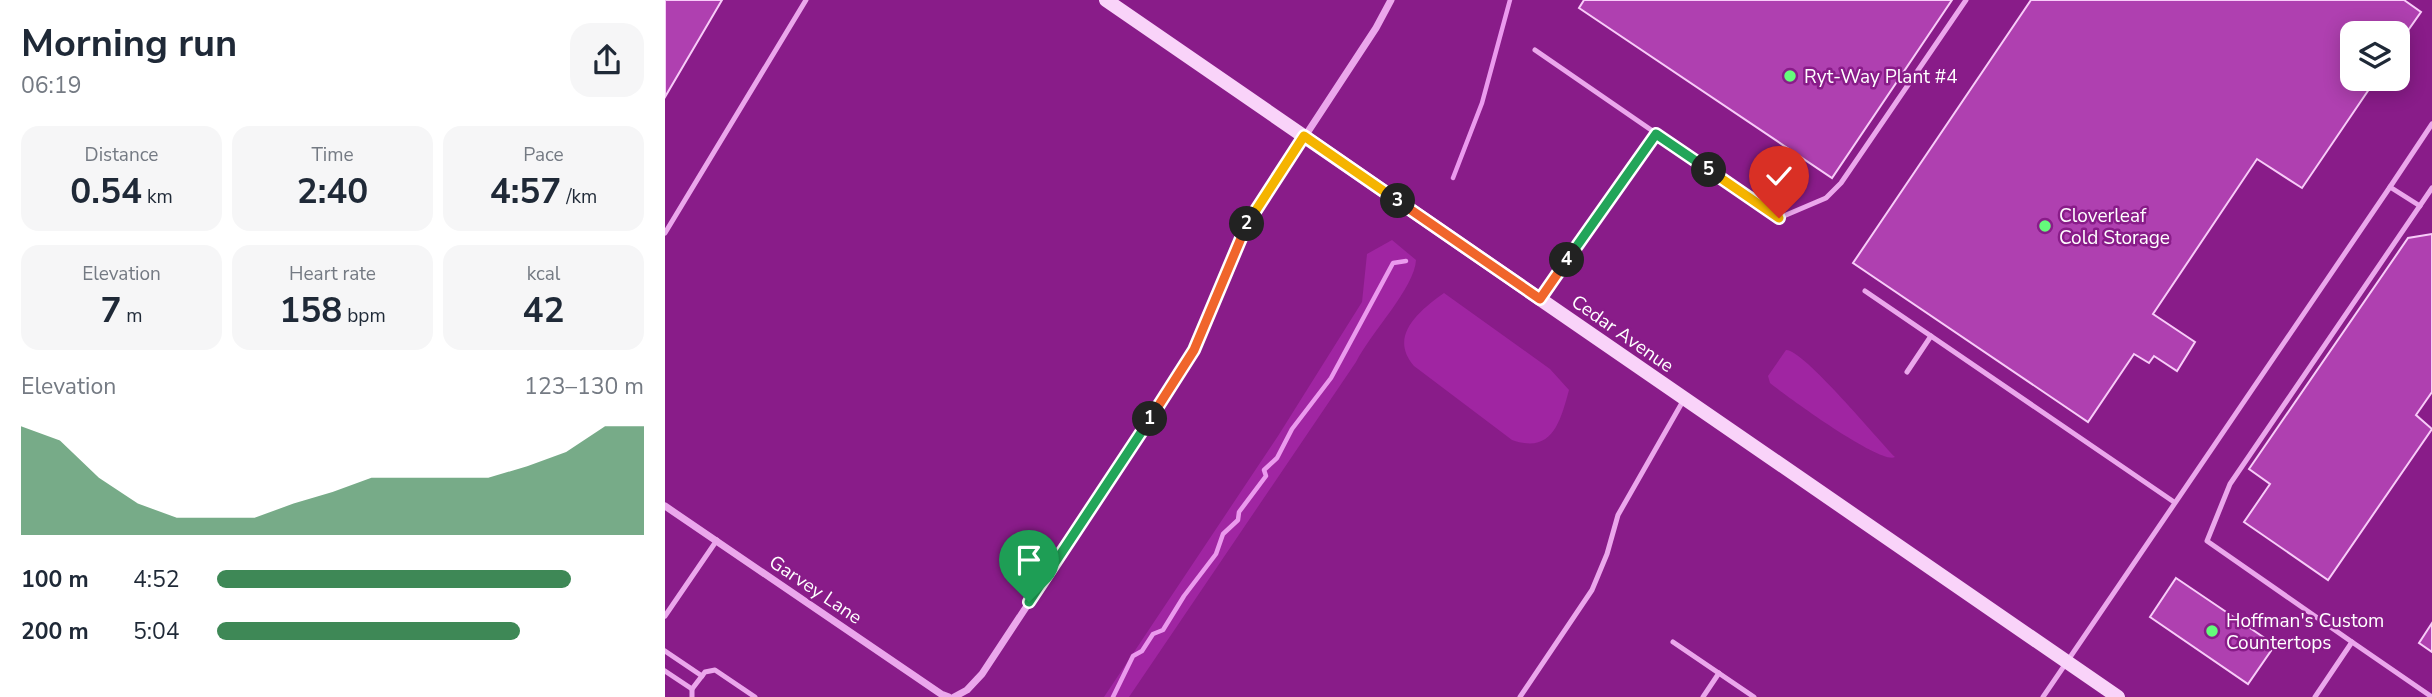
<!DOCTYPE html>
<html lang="en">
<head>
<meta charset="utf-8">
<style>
  body { margin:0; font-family:"Nunito Sans",sans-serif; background:#f6f6f7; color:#1f2937; height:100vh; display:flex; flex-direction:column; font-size:26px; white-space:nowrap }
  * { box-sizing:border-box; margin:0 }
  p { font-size:23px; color:#747a83 }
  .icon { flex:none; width:38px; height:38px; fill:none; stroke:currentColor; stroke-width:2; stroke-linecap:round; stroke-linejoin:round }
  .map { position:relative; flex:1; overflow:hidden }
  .details { display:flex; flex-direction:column; background:#fff; width:665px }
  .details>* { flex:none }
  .buttons { position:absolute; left:1675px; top:21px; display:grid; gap:14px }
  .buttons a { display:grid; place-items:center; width:70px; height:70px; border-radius:14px; background:#fff; box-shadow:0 4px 18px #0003; font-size:35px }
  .pin { position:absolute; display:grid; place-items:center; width:60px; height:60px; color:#fff; margin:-72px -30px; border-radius:50% 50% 50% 0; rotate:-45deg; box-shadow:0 0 7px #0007 }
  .pin .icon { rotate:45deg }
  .km { position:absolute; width:35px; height:35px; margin:-18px; border-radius:50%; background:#222; color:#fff; font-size:19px; line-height:35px; text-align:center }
  .round { display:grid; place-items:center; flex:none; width:74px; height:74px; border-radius:21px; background:#f6f6f7 }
  .summary { display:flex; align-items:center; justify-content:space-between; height:119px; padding:0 21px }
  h1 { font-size:38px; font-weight:700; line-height:52px }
  .metrics { display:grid; grid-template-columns:repeat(3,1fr); gap:10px; height:119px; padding:7px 21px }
  .metrics div { display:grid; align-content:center; border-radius:18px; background:#f6f6f7; text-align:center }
  .metrics b { font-size:35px; font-weight:700 }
  .metrics small { font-size:19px; font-weight:400 }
  .metrics p { font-size:19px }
  .chart { height:196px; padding:14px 21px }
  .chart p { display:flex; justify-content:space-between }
  .chart svg { width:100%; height:126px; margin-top:7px; fill:#3e8856; opacity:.7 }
  ul { padding:0 21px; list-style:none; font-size:23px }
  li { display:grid; grid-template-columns:112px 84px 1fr; align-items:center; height:52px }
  li i { height:18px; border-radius:9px; background:#3e8856 }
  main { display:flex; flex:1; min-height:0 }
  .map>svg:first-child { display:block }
  .green { fill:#a025a2 }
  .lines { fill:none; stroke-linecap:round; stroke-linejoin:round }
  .stream { stroke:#eb9aee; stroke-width:4.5 }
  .building { fill:#af40b0; stroke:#f8ccf9; stroke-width:2 }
  .service { stroke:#eba7ec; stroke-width:5 }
  .minor { stroke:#eba7ec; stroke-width:7 }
  .secondary { stroke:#f9d3f9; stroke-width:14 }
  .split-1-casing { stroke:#fff; stroke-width:14 }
  .split-2-casing { stroke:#fff; stroke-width:14 }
  .split-3-casing { stroke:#fff; stroke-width:14 }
  .split-4-casing { stroke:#fff; stroke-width:14 }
  .split-5-casing { stroke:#fff; stroke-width:14 }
  .split-6-casing { stroke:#fff; stroke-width:14 }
  .split-1 { stroke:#22a559; stroke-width:9 }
  .split-2 { stroke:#f0652b; stroke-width:9 }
  .split-3 { stroke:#f5b400; stroke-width:9 }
  .split-4 { stroke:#f0652b; stroke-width:9 }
  .split-5 { stroke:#22a559; stroke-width:9 }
  .split-6 { stroke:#f5b400; stroke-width:9 }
  .poi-dot { fill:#64fc7b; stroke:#891c89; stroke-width:2.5 }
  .labels { text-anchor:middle; stroke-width:5; stroke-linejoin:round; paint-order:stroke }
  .poi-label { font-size:19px; fill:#fff; stroke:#891c89; text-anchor:start }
  .street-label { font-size:19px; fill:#fff; stroke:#891c89 }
</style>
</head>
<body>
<main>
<section class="details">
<div class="summary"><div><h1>Morning run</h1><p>06:19</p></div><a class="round"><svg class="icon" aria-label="share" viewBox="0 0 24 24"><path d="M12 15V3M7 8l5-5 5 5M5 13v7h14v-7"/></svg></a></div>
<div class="metrics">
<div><p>Distance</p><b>0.54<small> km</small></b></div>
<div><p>Time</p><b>2:40</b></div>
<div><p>Pace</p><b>4:57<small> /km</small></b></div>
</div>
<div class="metrics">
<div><p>Elevation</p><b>7<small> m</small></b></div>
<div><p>Heart rate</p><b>158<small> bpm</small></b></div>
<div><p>kcal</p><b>42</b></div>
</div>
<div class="chart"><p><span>Elevation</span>123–130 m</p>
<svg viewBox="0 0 160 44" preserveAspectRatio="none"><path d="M0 44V6L10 11L20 24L30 33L40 38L50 38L60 38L70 33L80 29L90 24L100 24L110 24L120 24L130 20L140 15L150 6L160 6V44z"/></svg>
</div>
<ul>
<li><b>100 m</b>4:52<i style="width:83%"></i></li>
<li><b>200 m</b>5:04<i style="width:71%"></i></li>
</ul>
</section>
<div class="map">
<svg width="1767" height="697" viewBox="0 0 1767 697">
  <rect width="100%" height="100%" fill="#891c89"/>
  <g class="green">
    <path d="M727,240L751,260C750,287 705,334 691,362L464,697H439L613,436L697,302L702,254Z"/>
    <path d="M779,293L885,369L904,390C895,423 887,454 847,440L749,366C723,336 754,311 779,293Z"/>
    <path d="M1121,350C1138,349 1213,440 1230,457C1216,465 1121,396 1105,383L1103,376Z"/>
  </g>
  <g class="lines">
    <g class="stream">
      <polyline points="788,178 817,103 845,0"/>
      <polyline points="448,697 468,656 477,651 488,634 498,630 519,596 551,554 558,534 573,520 574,512 601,476 599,470 612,458 627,429 666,378 728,263 741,261"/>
    </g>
  </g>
  <g class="building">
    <polygon points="0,0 57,0 0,97"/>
    <polygon points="919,0 1287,0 1167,178 914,8"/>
    <polygon points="1366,0 1739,0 1756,12 1732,46 1732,33 1687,33 1687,79 1711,79 1637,188 1592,159 1488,314 1530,342 1512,371 1489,356 1484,363 1469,354 1423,422 1188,263"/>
    <polygon points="1767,234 1767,392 1751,415 1767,429 1663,580 1579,522 1605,484 1584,469 1743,238"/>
    <polygon points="1511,578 1610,645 1583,684 1485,617"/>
    <polygon points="1767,623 1767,652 1754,643"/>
  </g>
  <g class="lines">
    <g class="service">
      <polyline points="870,50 1114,218 1161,198 1176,183 1301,0"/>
      <polyline points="1755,206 1725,187 1767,124"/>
      <polyline points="0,233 141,0"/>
      <polyline points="1200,291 1509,502"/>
      <polyline points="876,297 991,134"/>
      <polyline points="1242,372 1266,336"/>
      <polyline points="0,616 52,540"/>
      <polyline points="1008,642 1089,697"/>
      <polyline points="1687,642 1542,541 1565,484 1767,188"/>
      <polyline points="0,651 37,676"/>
      <polyline points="0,671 27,689"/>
      <polyline points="27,697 27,689 40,672 50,670 90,697"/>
      <polyline points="855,697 927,590 942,554 953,515 1018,401"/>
      <polyline points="1038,697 1054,673"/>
      <polyline points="1378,697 1725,187"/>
      <polyline points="1650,697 1687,642 1767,697"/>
    </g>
    <g class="minor">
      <polyline points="0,506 276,694 284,697"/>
      <polyline points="289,697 302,690 317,674 515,374 529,350 574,237 711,28 726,0"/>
    </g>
    <polyline class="secondary" points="441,0 1453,697"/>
  </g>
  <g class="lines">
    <g class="split-1-casing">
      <polyline id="split-1" points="364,602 485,419"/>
    </g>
    <g class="split-2-casing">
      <polyline id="split-2" points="485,419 529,350 582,224"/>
    </g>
    <g class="split-3-casing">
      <polyline id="split-3" points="582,224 639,136 733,201"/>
    </g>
    <g class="split-4-casing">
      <polyline id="split-4" points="733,201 875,299 902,260"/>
    </g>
    <g class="split-5-casing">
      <polyline id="split-5" points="902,260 991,134 1044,170"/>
    </g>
    <g class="split-6-casing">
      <polyline id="split-6" points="1044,170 1114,218"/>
    </g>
    <use href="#split-1" class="split-1"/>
    <use href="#split-2" class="split-2"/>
    <use href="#split-3" class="split-3"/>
    <use href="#split-4" class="split-4"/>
    <use href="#split-5" class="split-5"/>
    <use href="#split-6" class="split-6"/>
  </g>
  <g class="poi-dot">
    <circle cx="1125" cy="76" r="7"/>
    <circle cx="1380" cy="226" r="7"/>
    <circle cx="1547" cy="631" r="7"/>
  </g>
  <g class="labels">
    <g class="poi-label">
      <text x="1139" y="83">Ryt-Way Plant #4</text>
      <text x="1394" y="222">Cloverleaf<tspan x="1394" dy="22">Cold Storage</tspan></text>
      <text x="1561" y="627">Hoffman's Custom<tspan x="1561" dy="22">Countertops</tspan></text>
    </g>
    <g class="street-label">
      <text transform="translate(958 333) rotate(35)" y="7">Cedar Avenue</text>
      <text transform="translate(151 589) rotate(34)" y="7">Garvey Lane</text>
    </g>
  </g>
</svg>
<div class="buttons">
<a><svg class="icon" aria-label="layers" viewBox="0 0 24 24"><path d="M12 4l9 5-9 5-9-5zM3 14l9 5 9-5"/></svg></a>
</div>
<div class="pin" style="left:364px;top:602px;background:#1e9e55"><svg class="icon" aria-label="arrive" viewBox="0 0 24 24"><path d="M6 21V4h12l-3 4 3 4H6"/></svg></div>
<div class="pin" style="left:1114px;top:218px;background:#d93025"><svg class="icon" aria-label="check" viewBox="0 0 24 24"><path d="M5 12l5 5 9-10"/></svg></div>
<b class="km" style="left:485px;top:419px">1</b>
<b class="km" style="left:582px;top:224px">2</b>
<b class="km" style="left:733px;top:201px">3</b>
<b class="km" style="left:902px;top:260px">4</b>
<b class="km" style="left:1044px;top:170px">5</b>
</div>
</main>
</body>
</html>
